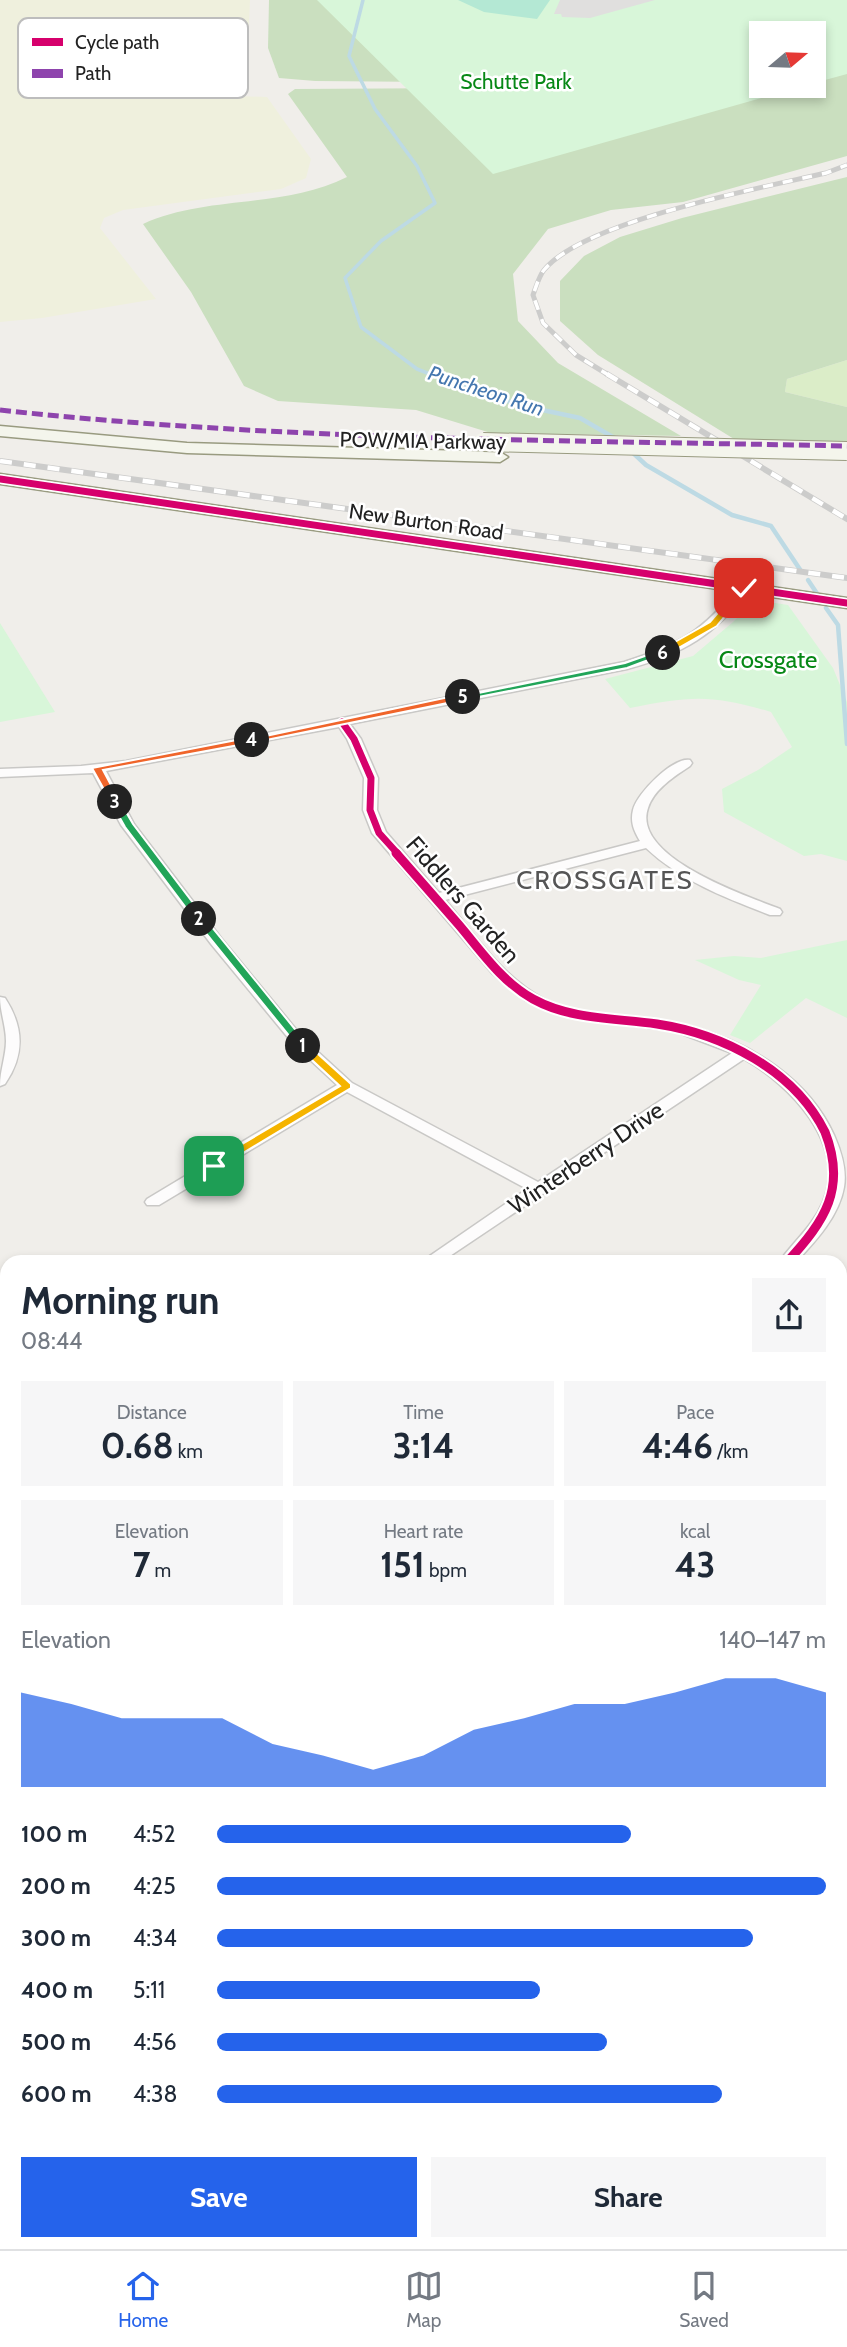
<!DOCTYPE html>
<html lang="en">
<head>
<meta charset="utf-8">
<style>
  body { margin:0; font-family:Cabin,sans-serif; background:#f6f6f7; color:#1f2937; height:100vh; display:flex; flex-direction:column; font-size:26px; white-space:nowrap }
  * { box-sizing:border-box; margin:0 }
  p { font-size:23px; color:#747a83 }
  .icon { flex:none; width:38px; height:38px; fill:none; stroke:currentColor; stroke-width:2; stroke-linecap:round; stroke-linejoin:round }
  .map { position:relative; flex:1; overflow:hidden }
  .drawer { position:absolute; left:0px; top:1255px; width:847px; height:996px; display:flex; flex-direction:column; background:#fff; border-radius:21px 21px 0 0; box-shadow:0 4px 10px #0003 }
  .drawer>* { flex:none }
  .needle { width:46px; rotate:71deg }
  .buttons { position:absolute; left:749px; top:21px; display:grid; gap:14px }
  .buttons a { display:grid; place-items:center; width:77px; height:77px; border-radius:0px; background:#fff; box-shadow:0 4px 10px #0003; font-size:35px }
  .pin { position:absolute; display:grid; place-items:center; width:60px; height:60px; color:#fff; margin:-30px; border-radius:14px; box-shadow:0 4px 10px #0006 }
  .km { position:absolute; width:35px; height:35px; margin:-18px; border-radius:50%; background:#222; color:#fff; font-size:19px; line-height:35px; text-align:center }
  .round { display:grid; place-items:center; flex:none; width:74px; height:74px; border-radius:0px; background:#f6f6f7 }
  .head { display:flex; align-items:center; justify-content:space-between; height:119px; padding:0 21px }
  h1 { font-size:38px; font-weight:700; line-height:52px }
  .metrics { display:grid; grid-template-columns:repeat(3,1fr); gap:10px; height:119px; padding:7px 21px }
  .metrics div { display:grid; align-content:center; border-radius:0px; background:#f6f6f7; text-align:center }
  .metrics b { font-size:35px; font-weight:700 }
  .metrics small { font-size:19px; font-weight:400 }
  .metrics p { font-size:19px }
  .chart { height:196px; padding:14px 21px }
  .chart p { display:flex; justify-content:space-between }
  .chart svg { width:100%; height:126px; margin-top:7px; fill:#2563eb; opacity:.7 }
  .cta { display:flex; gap:14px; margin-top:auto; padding:14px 21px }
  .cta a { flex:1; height:80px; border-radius:0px; background:#2563eb; color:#fff; font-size:28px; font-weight:700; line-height:80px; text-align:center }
  .cta a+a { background:#f6f6f7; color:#1f2937 }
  ul { padding:0 21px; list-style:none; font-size:23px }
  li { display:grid; grid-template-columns:112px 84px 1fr; align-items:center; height:52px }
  li i { height:18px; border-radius:9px; background:#2563eb }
  .dock { display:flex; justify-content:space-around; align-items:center; height:98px; border-top:2px solid #e0e1e3; background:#fff; font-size:19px; color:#747a83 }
  .dock a { display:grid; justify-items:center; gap:4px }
  .dock .on { color:#2563eb }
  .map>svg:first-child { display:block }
  .farmland { fill:#eff0dd }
  .grass { fill:#dbedc8 }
  .forest { fill:#cadfbf }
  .park { fill:#d8f6d9 }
  .pitch { fill:#b4e8d4 }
  .parking { fill:#e0dfde }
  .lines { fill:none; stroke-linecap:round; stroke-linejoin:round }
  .stream-far1 { stroke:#bddae4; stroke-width:3.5 }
  .stream { stroke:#bddae4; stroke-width:4.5 }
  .street-casing { stroke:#c9c8c6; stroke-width:3 }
  .secondary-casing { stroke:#999b80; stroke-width:3 }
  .street { fill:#fdfcfc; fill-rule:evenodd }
  .secondary { fill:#f4f5ec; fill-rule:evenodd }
  .rail-far1-casing { stroke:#cccccb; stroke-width:5 }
  .rail-casing { stroke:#cccccb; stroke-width:6 }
  .rail-far1 { stroke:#fff; stroke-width:3.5; stroke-dasharray:10; stroke-linecap:butt }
  .rail { stroke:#fff; stroke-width:4.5; stroke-dasharray:12; stroke-linecap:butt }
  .secondary-bridge-casing { stroke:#999b80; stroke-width:20; stroke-linecap:butt }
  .secondary-bridge { stroke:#f4f5ec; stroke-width:18 }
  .quiet { stroke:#8e44ad; stroke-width:5; stroke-dasharray:11 5; stroke-linecap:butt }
  .cycleway-far1-casing { stroke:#fff; stroke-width:10 }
  .cycleway-casing { stroke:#fff; stroke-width:13 }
  .cycleway-far1 { stroke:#d6006c; stroke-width:7 }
  .cycleway { stroke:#d6006c; stroke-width:9 }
  .split-1 { fill:#f5b400; stroke:#fff; stroke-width:2 }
  .split-2 { fill:#22a559; stroke:#fff; stroke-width:2 }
  .split-3 { fill:#22a559; stroke:#fff; stroke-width:2 }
  .split-4 { fill:#f0652b; stroke:#fff; stroke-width:2 }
  .split-5 { fill:#f0652b; stroke:#fff; stroke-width:2 }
  .split-6 { fill:#22a559; stroke:#fff; stroke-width:2 }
  .split-7 { fill:#f5b400; stroke:#fff; stroke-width:2 }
  .labels { text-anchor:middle; stroke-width:5; stroke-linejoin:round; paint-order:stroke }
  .far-park-label { font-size:21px; fill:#078816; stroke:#fff }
  .far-water-label { font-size:21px; font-style:italic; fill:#4577af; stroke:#fff }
  .far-street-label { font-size:21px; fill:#222; stroke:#fff }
  .park-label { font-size:24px; fill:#078816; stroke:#fff }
  .street-label { font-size:24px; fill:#222; stroke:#fff }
  .neighbourhood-label { font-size:26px; letter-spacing:2px; fill:#555; stroke:#fff }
  .key { fill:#fff; stroke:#bdbdbd; stroke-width:2 }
  .key-label { font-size:19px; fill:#222 }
</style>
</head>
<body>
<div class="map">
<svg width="847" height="2249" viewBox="0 0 847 2249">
  <rect width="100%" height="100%" fill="#f0eeea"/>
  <polygon class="farmland" points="0,0 250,0 247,68 236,96 267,97 311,159 306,178 281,189 123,210 104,218 100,228 156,299 42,318 0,322"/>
  <polygon class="grass" points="847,360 847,407 785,392 787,379"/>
  <g class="forest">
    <polygon points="269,0 448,0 432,82 315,81 279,78 268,48"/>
    <path d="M847,49V156L683,202L611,210L548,229L513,274L518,321L558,363L681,436L491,433L416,410L278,401L244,386L191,292L143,224C206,195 284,209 347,177L288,94L295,89L814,86V60Z"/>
    <polygon points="847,177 847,360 787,379 785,392 847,407 847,442 734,439 598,355 560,321 560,281 584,256 620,237 682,218"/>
  </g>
  <g class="park">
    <polygon points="317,0 847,0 847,74 814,83 814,33 761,33 761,86 804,86 493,174"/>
    <path d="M755,600L788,605L833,668L847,702V861L821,854L804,856L724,812L722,789L758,770L792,747L771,712C711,694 690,696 630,708L605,679L693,656L733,622Z"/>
    <polygon points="0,623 55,712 0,722"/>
    <polygon points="847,940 847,1018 806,998 750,1043 730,1035 761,985 739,980 695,960 734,956 761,958"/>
  </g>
  <polygon class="pitch" points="458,0 550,0 537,19 484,12"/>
  <polygon class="parking" points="560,0 655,0 590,18 562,17 561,14 554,14"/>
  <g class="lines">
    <polyline class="stream-far1" points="363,0 349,56 375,109 417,166 435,203 381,241 345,278 361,327 417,369 435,376"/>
    <g class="stream">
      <polyline points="430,374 519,405 580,418 618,440"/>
      <polyline points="631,451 646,465 732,515 771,526 801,571"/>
      <polyline points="808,580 818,595"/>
      <polyline points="826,608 838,625 847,744"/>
    </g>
    <g class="street-casing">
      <g id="street">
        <path d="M744,584L750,588C716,635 683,654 627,669L350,724L361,739L378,778L377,810L386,832L439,893L640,841C634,831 630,822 633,810C637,793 673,757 690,760L692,763L690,766C675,776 654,789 648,808C631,857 746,896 780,909L782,912L780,915H770C726,898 681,881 646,848L445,900C475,934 503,979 546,1000C592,1021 648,1014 696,1028C753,1044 809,1080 834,1135C841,1151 847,1169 844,1187C839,1216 816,1241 796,1262H779C794,1241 813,1226 823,1202C847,1143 790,1085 744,1059L441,1262H421L527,1189L347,1092L159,1205H147L145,1202L147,1199L337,1085L294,1045L211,944L121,825L93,773L0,777V769L81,766L126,761L624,662C681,644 702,632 740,585ZM339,727L347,739L364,778L363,810L372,833L492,973L525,1000L556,1013L580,1019L674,1031L732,1053L538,1182L352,1083L304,1039L221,938L134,824L106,771Z"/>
        <path d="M0,997L5,998C24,1027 25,1055 5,1084L0,1086C0,1070 6,1056 6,1041C6,1026 0,1012 0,997Z"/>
        <polygon points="7,1826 7,1844 0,1847 0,1829"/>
      </g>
    </g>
    <g class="secondary-casing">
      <g id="secondary">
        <polygon points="0,426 187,443 500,452 508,457 500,462 187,453 0,436"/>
        <polygon points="0,474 847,598 847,608 0,484"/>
      </g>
    </g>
    <use href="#street" class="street"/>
    <use href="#secondary" class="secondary"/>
    <g class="rail-far1-casing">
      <path id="rail-far1" d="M610,376L576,355L543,323L533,295C536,287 539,276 544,270C584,221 761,188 826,173L847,165"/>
    </g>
    <g class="rail-casing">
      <g id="rail">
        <polyline points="607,374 847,519"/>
        <polyline points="0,461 847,578"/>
      </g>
    </g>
    <use href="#rail-far1" class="rail-far1"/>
    <use href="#rail" class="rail"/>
    <g class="secondary-bridge-casing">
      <polyline id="secondary-bridge" points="483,442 847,451"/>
    </g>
    <use href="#secondary-bridge" class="secondary-bridge"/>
    <path class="quiet" d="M0,410C281,441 564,440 847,446"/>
    <g class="cycleway-far1-casing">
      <g id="cycleway-far1">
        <polyline points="0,479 847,603"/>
        <polyline points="342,722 354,739 371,778 370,810 379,833 398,854"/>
      </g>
    </g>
    <g class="cycleway-casing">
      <path id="cycleway" d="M396,853C417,877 438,901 459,925C481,951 502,982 533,999C571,1020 616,1018 657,1024C723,1034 794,1070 825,1132C847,1188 825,1221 787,1262"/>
    </g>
    <use href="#cycleway-far1" class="cycleway-far1"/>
    <use href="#cycleway" class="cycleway"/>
  </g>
  <polygon class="split-1" points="299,1044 307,1044 351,1084 351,1088 218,1168 210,1168 210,1163 340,1086 299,1048"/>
  <polygon class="split-2" points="199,915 203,916 307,1044 307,1048 299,1048 196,921 196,916"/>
  <polygon class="split-3" points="112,800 119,800 133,824 203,916 203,921 196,921 125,827 111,802"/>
  <polygon class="split-4" points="252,737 255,738 255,742 103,770 120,802 115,805 111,802 92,768"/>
  <polygon class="split-5" points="463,694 468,697 467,699 252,743 247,740"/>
  <polygon class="split-6" points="659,651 667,653 627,668 463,700 459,697 625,663"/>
  <polygon class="split-7" points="741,586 748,588 717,626 666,655 659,655 659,651 710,622"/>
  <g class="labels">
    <g class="far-park-label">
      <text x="516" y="89">Schutte Park</text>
    </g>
    <g class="far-water-label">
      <text transform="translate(486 391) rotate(18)" y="7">Puncheon Run</text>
    </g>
    <g class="far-street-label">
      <text transform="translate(423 441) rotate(1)" y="7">POW/MIA Parkway</text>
      <text transform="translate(426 522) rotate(8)" y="7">New Burton Road</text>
    </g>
    <g class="park-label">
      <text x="768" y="668">Crossgate</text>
    </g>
    <g class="street-label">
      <text transform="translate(463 900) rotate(49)" y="8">Fiddlers Garden</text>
      <text transform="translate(586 1158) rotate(-34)" y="8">Winterberry Drive</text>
    </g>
    <g class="neighbourhood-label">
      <text x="605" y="889">CROSSGATES</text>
    </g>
  </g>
  <rect x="18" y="18" width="230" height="80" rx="10" class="key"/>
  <rect x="32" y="38" width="31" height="8" fill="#d6006c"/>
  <rect x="32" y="69" width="31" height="9" fill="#8e44ad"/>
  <g class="key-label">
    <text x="75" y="49">Cycle path</text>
    <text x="75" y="80">Path</text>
  </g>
</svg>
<div class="buttons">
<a><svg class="needle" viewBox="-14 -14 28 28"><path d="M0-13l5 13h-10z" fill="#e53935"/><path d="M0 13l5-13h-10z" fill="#747a83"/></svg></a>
</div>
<div class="pin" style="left:214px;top:1166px;background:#1e9e55"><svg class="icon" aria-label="arrive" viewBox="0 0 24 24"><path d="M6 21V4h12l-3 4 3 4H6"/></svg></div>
<div class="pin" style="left:744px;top:588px;background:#d93025"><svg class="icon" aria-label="check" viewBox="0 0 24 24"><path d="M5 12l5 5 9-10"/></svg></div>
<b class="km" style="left:303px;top:1046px">1</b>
<b class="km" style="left:199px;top:919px">2</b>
<b class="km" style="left:115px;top:802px">3</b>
<b class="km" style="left:252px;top:740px">4</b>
<b class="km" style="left:463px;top:697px">5</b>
<b class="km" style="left:663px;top:653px">6</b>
<section class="drawer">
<div class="head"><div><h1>Morning run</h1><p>08:44</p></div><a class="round"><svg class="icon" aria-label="share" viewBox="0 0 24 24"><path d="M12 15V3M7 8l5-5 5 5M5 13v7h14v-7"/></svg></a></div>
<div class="metrics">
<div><p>Distance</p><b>0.68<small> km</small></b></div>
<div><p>Time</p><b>3:14</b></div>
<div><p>Pace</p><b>4:46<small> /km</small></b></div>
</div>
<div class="metrics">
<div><p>Elevation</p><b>7<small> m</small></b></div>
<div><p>Heart rate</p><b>151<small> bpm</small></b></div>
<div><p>kcal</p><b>43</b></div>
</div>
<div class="chart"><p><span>Elevation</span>140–147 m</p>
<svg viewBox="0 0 160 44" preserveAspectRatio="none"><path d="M0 44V11L10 15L20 20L30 20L40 20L50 29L60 33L70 38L80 33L90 24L100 20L110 15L120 15L130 11L140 6L150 6L160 11V44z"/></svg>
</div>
<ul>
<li><b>100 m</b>4:52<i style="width:68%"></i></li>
<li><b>200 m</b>4:25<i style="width:100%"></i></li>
<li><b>300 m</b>4:34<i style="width:88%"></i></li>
<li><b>400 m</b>5:11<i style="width:53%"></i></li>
<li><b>500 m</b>4:56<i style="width:64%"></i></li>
<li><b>600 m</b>4:38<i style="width:83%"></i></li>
</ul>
<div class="cta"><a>Save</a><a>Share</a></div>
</section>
</div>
<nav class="dock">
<a class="on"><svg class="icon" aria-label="home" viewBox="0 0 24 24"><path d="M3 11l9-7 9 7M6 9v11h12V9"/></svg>Home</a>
<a><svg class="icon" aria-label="map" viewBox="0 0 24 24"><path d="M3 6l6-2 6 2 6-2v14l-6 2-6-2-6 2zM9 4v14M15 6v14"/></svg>Map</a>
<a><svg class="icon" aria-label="saved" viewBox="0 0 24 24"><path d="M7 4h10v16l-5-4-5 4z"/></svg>Saved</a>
</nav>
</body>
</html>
